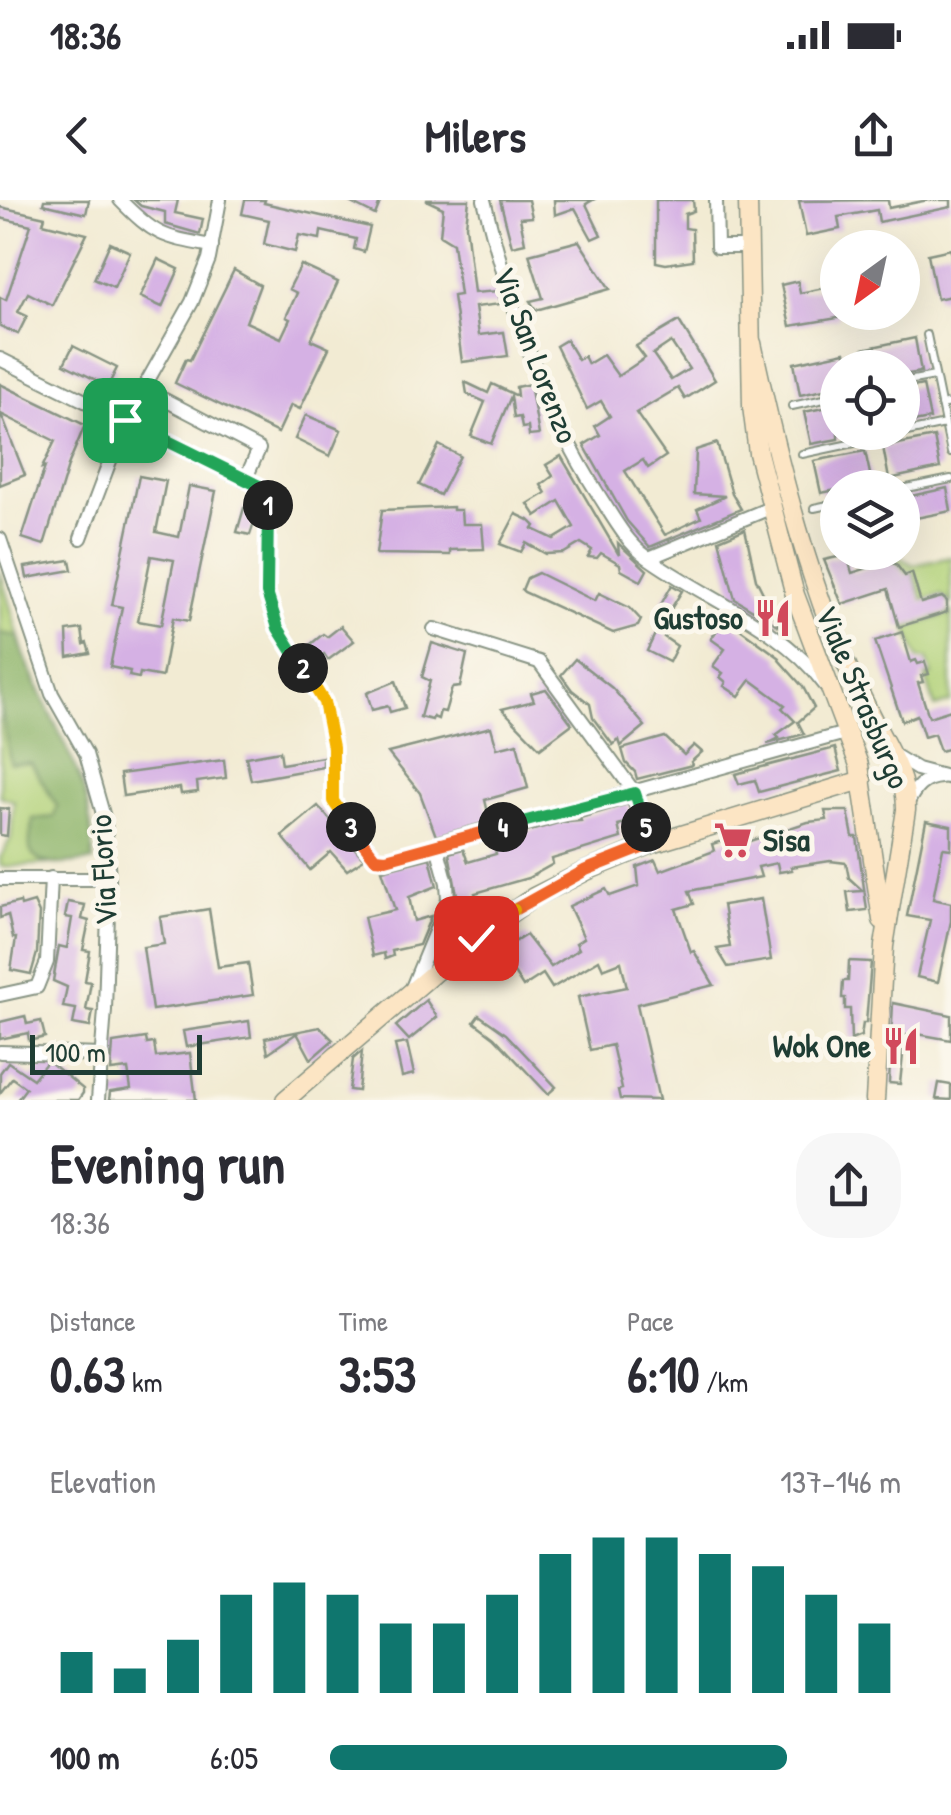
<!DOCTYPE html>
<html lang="en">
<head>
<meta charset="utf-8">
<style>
  body { margin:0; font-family:"Patrick Hand",sans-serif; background:#f7f7f7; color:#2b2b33; height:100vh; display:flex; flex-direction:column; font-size:38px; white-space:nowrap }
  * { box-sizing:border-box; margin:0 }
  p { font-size:32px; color:#7c7c81 }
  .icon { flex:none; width:55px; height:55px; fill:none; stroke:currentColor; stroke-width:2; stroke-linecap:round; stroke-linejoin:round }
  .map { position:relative; height:900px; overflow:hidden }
  .side { display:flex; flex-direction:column; background:#fff; flex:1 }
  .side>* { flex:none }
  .needle { width:65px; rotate:213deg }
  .buttons { position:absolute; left:820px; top:30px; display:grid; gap:20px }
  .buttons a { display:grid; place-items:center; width:100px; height:100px; border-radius:50%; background:#fff; box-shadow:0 10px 40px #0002; font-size:50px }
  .scale { position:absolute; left:30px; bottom:25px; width:172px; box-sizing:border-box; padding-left:10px; border:5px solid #1f3d34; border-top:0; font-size:28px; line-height:35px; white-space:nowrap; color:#1f3d34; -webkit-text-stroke:8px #fbf7ec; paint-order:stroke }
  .pin { position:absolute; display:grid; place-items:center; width:85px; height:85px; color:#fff; margin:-42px; border-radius:20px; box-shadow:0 5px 15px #0006 }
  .km { position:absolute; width:50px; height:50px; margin:-25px; border-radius:50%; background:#222; color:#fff; font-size:28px; line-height:50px; text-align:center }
  .round { display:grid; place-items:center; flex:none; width:105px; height:105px; border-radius:40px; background:#f7f7f7 }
  .overview { display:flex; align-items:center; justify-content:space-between; height:170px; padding:0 50px }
  h1 { font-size:55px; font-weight:700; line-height:75px }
  .metrics { display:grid; grid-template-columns:repeat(3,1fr); gap:15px; height:170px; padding:10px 50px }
  .metrics div { display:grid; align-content:center }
  .metrics b { font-size:50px; font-weight:700 }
  .metrics small { font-size:28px; font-weight:400 }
  .metrics p { font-size:28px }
  .chart { height:280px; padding:20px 50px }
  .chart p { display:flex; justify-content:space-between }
  .chart svg { width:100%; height:180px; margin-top:10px; stroke:#0f766e; stroke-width:6 }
  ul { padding:0 50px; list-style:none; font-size:32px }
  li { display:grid; grid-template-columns:160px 120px 1fr; align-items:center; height:75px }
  li i { height:25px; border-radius:12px; background:#0f766e }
  .status { display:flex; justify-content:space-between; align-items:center; height:70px; padding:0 50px; background:#fff; direction:ltr }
  .status svg { height:28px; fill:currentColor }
  header { display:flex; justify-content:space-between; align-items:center; height:130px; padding:0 50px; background:#fff; font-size:45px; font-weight:700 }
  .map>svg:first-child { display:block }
  .green { fill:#b2d279; stroke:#688856; stroke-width:2.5 }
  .forest { fill:#8db469; stroke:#56784e; stroke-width:2.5 }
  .building { fill:#d5b1e4; fill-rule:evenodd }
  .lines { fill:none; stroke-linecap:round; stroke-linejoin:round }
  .lane-casing { stroke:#889484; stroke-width:10 }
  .street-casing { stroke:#889484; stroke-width:16 }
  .secondary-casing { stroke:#889484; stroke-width:21 }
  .lane { stroke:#fff; stroke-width:6 }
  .street { stroke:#fff; stroke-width:12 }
  .secondary { stroke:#fce5c4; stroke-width:18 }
  .split-1-casing { stroke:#fff; stroke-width:20 }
  .split-2-casing { stroke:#fff; stroke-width:20 }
  .split-3-casing { stroke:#fff; stroke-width:20 }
  .split-4-casing { stroke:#fff; stroke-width:20 }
  .split-5-casing { stroke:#fff; stroke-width:20 }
  .split-6-casing { stroke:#fff; stroke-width:20 }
  .split-7-casing { stroke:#fff; stroke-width:20 }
  .split-1 { stroke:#22a559; stroke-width:12 }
  .split-2 { stroke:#22a559; stroke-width:12 }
  .split-3 { stroke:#f5b400; stroke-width:12 }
  .split-4 { stroke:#f0652b; stroke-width:12 }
  .split-5 { stroke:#22a559; stroke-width:12 }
  .split-6 { stroke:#f0652b; stroke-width:12 }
  .split-7 { stroke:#f5b400; stroke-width:12 }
  .labels { text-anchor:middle; stroke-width:10; stroke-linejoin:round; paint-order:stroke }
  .street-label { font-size:32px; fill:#1f3d34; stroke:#fbf7ec }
  .poi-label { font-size:32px; font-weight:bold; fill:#1f3d34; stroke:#fbf7ec; text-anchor:end }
</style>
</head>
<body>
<div class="status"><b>18:36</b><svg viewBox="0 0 49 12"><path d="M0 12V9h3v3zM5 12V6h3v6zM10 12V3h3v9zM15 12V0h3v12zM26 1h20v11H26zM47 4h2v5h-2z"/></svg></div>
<header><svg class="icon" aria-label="back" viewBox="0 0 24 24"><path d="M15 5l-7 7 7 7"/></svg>Milers<svg class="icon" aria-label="share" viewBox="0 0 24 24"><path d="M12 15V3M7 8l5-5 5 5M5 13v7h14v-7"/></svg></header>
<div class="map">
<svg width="951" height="900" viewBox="0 0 951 900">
  <rect width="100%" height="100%" fill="#fbf7ec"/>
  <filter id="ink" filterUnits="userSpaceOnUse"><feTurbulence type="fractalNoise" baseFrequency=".01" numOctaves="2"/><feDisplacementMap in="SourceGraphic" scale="20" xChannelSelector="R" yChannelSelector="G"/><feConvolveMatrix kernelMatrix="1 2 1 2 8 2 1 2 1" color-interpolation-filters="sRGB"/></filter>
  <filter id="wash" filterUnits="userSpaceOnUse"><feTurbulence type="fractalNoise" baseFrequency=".0048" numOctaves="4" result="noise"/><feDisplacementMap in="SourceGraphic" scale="40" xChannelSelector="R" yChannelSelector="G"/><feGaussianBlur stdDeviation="2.25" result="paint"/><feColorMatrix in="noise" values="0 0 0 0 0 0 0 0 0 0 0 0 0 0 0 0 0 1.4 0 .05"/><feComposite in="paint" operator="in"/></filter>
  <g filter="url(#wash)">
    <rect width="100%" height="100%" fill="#f2ebd3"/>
    <g class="green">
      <polygon points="892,353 914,365 951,357 951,404 941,395 923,400 913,372 907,373 897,362 880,361 879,357"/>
      <polygon points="0,370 24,455 81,583 91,626 93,661 0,667 0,658 11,638 14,601 0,596"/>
      <polygon points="951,409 951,502 935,507 926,477 932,475 927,459 918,459 907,428 949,414"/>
    </g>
    <path class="forest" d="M0,433L18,436C33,488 63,532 81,582C90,607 92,634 93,661C76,662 40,671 31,652C27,643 32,628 33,619L54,617L57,606L31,563H10L0,500Z"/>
    <g id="blocks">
      <g class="building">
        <polygon points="44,0 89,0 86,14 43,4"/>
        <polygon points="134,0 178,0 175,13 203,19 200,34 165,24 165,12 141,6"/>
        <polygon points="245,0 265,0 264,3 370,27 364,52 354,49 356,39 321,31 320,39 299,35 295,52 264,44 269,20 242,14"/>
        <polygon points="345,0 381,0 375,15"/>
        <polygon points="426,0 469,0 466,25 474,93 498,91 501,104 475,107 479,135 504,132 508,156 462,162 453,96 460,95 453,43 440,35 443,8"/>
        <polygon points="500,0 528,0 532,17 520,18 525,43 512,46"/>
        <polygon points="554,0 593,0 586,4 601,35 592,39 575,8 555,15"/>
        <polygon points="656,0 693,0 694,11 685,14 685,28 692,29 693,60 666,64 656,62"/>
        <polygon points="888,0 889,8 928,0 951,0 951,7 879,22 877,10 838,17 840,29 806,36 799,1"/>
        <polygon points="0,7 45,17 43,23 87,34 52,105 28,93 18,112 27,116 18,134 0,126 0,97 6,100 31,25 0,18"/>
        <polygon points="579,41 610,89 536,110 530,101 543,98 529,54"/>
        <polygon points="110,43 130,52 114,88 94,79"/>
        <polygon points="951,49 951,96 937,99 928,54"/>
        <polygon points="158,59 179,69 162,107 140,97"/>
        <polygon points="301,65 338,82 311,140 329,148 300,209 291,205 278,233 175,183 186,159 190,160 234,70 260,85 246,122 281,138 290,119 286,117 297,93 289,89"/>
        <polygon points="798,81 800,93 838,85 838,118 790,126 781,85"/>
        <path d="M679,121L715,180L685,199L678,188L636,213L666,256L648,268L643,260L625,271L665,335L701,318L697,309L725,296L694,294L696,250L717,243L732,294L741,309L650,347L627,321L584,245L600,235L595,226L610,216L601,201L587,209L556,146L566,140L578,160L584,156L588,164L603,155L618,176L645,158L636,146ZM671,142L689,169L671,180L653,154Z"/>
        <polygon points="915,138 921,172 902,175 902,168 867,168 863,149"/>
        <polygon points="73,146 117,168 108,186 64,164"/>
        <polygon points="845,152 848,168 838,168 838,187 800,195 794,163"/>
        <polygon points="465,182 488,193 492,184 517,196 516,187 530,184 539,235 529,236 528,227 522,228 520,217 514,218 511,196 491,244 471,236 485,202 467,194"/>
        <polygon points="0,184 85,225 69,263 44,345 22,338 45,267 42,268 55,241 1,214 25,275 0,285"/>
        <polygon points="923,185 930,219 902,224 902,189"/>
        <polygon points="838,205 838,239 811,244 804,212"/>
        <polygon points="306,215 341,230 330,256 295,239"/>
        <polygon points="934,237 940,268 889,279 883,247"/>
        <polygon points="439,245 460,256 440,295 419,285"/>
        <polygon points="865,251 872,283 821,293 814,261"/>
        <polygon points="561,256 619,355 618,343 647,370 641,381 621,370 620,364 601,353 597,358 588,357 592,350 581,343 564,353 546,354 526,343 521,352 500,344 516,314 529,320 535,326 533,329 554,339 574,327 559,301 536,316 528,304 546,293 541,285 553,276 546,265"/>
        <path d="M139,276L166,281L156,332L179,337L189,286L216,291L189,421L173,418L162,477L140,473L139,478L129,476L130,471L110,467L122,407L112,405ZM151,356L174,360L161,425L138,421Z"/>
        <polygon points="947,288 951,311 906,320 902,298"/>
        <polygon points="453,307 453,310 461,310 462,324 482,324 484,349 450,350 450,355 376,354 382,310"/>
        <polygon points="244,308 258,311 250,335 237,332"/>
        <polygon points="745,329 756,379 766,399 769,397 779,426 735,399 719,340"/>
        <polygon points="847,355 852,373 887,362 896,364 905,376 912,373 921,403 942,397 947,401 947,412 899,427 888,389 842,404 824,360"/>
        <polygon points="70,360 72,370 27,378 25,367"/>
        <polygon points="538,373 595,401 599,393 630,408 641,420 638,426 613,433 524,392 522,390 527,378"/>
        <polygon points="672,385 682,391 669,412 660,406"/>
        <polygon points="725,418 780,458 779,460 803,487 814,508 798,522 804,534 767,544 779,538 776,535 795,521 782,508 785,505 751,480 739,496 724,486 726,482 720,477 723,473 713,466 725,449 711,439"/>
        <polygon points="341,426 354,441 328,460 324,454 321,456 311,444 323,434 327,437"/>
        <polygon points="82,429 84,444 87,443 90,453 68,457 67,431"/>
        <polygon points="668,430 664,437 677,446 669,462 647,451 655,434"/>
        <polygon points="902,432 911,462 916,460 918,464 925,462 929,474 921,476 923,482 918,483 929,517 951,510 951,548 940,551 934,534 924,537 917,515 902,521 875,441"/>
        <polygon points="432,443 467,454 460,487 452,488 445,512 440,511 438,519 433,517 432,520 420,517 430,481 422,477"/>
        <polygon points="575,459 612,488 645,526 621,546 619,540 613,545 593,518 590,504 572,490 561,475"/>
        <polygon points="396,481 405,508 390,512 388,506 372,510 367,493"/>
        <polygon points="546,489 572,524 540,548 502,509 534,501 531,493"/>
        <polygon points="491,527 497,548 517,543 528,588 485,600 490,621 436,636 420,593 388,553"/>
        <polygon points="665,537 684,555 694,545 702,552 691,562 692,565 637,579 635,572 626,563 622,549"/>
        <polygon points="835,548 841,571 805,580 759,592 755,580 739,584 735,574"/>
        <polygon points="280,551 282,564 323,557 323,567 251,580 246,557"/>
        <polygon points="224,560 226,578 197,582 198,592 181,594 180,588 123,596 120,574"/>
        <polygon points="628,604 634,621 618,625 621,638 552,659 553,664 528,678 475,693 479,706 446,730 458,700 449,653 463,649 468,662 496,654 495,650 502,648 501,645 517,640 516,635 558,623 581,621 580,618"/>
        <polygon points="318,606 364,659 347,670 331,652 310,670 282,636"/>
        <polygon points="0,608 9,609 7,636 0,635"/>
        <polygon points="825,611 848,611 853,637 857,637 867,710 850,712 847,692 863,691 849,678 846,663 830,661 791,667 792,670 779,672 777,663 758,667 761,677 689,691 694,704 676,709 691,752 694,751 714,785 637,804 659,900 620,899 618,890 622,889 612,845 590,850 578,797 627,787 621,762 603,769 599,760 552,788 543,774 523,787 500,751 526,735 551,767 579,749 576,743 584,738 569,706 606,689 610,696 639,686 637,667 655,660 660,671 714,651 712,644 742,635 744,643 808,622 827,620"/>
        <polygon points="926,621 951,626 951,649 943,648 933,699 951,703 951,721 938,782 917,777 930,720 907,716"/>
        <polygon points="430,658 437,686 409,697 414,721 431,716 419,745 392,751 393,756 385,759 384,753 373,756 364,717 395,710 382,670"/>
        <polygon points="761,699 771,760 728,767 717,749 730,747 723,705"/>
        <polygon points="20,702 21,706 34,702 39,713 37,753 31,774 11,770 16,738 13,738 8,715 0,718 0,707"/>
        <polygon points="68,702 85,705 82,719 89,721 83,750 90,751 85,781 91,782 86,810 93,811 90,827 73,824 76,809 63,807 67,787 53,781 59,746 67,748 72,718 65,717"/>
        <polygon points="209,709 218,767 248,763 253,795 152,810 143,747 164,744 160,717"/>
        <polygon points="849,761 871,762 866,823 863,823 861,836 851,840 850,809 845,809 845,798 842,798 843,781 848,781"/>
        <polygon points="426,800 437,817 409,840 396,826"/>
        <polygon points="893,803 951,815 951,840 912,833 912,836 905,835 900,884 889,883"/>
        <polygon points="479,815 506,834 556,887 548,894 494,837 474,822"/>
        <polygon points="25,816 27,824 41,821 45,837 29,841 28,833 0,839 0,822"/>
        <polygon points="249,821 251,837 186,847 183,831"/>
        <polygon points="320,827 333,840 311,859 297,833 268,853 265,838"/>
        <polygon points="146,838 147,844 154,843 156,857 190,853 196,900 109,900 110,892 131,889 128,869 111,871 113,843"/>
        <polygon points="407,843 414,874 402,877 395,845"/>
        <polygon points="362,851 358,891 349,890 353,859"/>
        <polygon points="8,862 33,879 46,863 51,863 83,889 83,893 78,900 17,900 26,888 12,878 0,893 0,873"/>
        <polygon points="939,883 951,885 951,900 936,899"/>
      </g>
    </g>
  </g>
  <g filter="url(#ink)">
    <use href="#blocks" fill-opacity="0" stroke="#889484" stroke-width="2.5"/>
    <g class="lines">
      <g class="lane-casing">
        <g id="lane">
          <polyline points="927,135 951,253"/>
          <polyline points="902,182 935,176"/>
          <polyline points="941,205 951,203"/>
          <polyline points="792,206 838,196"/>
          <polyline points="802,254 945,224"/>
          <polyline points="245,280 259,287 268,301 266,379 278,427"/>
          <polyline points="902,289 951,279"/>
          <polyline points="814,308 838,303"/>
        </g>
      </g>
      <g class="street-casing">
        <g id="street">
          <path d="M120,0C155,36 163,37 212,46"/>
          <path d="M484,0C510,105 541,205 600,297C613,317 626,342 647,357C705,399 781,425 825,485"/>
          <polyline points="716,0 717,47 750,47"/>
          <polyline points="0,159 245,280 259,249 144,189"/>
          <polyline points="81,338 125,221 192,102 209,59 220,0"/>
          <polyline points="0,339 52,494 86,554 105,621 109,679 105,810 98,900"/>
          <polyline points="649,358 770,308"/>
          <polyline points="278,428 324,502 333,547 333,601 375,657 385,659 437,646 849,532"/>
          <polyline points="434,429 539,462 635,593 652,644"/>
          <polyline points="894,555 917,569 951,578"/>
          <path d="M907,605C914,589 923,578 941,577"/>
          <polyline points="0,679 109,679"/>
          <polyline points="411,790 448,700 447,683 437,646"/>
          <polyline points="0,795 37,787 47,762 51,678"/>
          <polyline points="0,852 103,855"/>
        </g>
      </g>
      <g class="secondary-casing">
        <g id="secondary">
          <polyline points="748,0 752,206 758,253 795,395 859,565 882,720"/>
          <path d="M752,143C771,231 792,319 822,404C835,440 851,476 868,510C883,542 907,574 906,610L884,746L875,900"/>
          <polyline points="285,900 476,737 534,697 586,671 652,644 862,580"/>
        </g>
      </g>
      <use href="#lane" class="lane"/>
      <use href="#street" class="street"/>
      <use href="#secondary" class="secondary"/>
    </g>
  </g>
  <g class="lines" filter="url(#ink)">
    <g class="split-1-casing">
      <polyline id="split-1" points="125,220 259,286 266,294 268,305"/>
    </g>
    <g class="split-2-casing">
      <polyline id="split-2" points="268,305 267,393 278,428 303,468"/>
    </g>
    <g class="split-3-casing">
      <polyline id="split-3" points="303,468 324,502 333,547 333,601 351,627"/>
    </g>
    <g class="split-4-casing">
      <polyline id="split-4" points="351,627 375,658 386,659 503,627"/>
    </g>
    <g class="split-5-casing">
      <polyline id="split-5" points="503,627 635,593 646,627"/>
    </g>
    <g class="split-6-casing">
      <polyline id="split-6" points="514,710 586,670 652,644 646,627"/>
    </g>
    <g class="split-7-casing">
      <polyline id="split-7" points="476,738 514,710"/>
    </g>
    <use href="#split-1" class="split-1"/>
    <use href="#split-2" class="split-2"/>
    <use href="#split-3" class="split-3"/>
    <use href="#split-4" class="split-4"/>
    <use href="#split-5" class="split-5"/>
    <use href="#split-6" class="split-6"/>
    <use href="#split-7" class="split-7"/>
  </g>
  <defs>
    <g id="restaurant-bare" transform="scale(3)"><path d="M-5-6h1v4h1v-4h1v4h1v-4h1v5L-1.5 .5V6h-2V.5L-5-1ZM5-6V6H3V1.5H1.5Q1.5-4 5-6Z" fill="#d1495b" stroke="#fbf7ec" stroke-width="2.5" paint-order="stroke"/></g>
    <g id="supermarket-bare" transform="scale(3)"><path d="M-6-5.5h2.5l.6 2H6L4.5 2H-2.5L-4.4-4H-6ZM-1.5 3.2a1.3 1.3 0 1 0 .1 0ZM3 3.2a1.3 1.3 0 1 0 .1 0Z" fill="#d1495b" stroke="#fbf7ec" stroke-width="2.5" paint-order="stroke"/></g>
  </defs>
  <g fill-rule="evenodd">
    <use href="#restaurant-bare" x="773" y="418"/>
    <use href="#supermarket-bare" x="733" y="640"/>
    <use href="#restaurant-bare" x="901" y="846"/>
  </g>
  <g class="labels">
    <g class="street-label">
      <text transform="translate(536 155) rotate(69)" y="11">Via San Lorenzo</text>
      <text transform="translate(863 497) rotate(67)" y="11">Viale Strasburgo</text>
      <text transform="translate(103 670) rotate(-93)" y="11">Via Florio</text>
    </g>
    <g class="poi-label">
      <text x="743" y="429">Gustoso</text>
      <text x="763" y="651" text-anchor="start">Sisa</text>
      <text x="871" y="857">Wok One</text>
    </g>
  </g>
</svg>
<div class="buttons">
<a><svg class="needle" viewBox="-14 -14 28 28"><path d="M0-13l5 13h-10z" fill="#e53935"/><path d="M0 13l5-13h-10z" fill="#7c7c81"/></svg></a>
<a><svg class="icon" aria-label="locate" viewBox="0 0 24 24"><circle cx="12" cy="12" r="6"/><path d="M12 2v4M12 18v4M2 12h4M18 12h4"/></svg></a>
<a><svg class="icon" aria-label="layers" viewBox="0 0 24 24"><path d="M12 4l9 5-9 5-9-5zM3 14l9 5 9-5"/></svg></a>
</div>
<div class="scale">100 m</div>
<div class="pin" style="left:125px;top:220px;background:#1e9e55"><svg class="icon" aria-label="arrive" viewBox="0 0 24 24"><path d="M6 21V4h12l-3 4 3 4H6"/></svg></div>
<div class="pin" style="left:476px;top:738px;background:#d93025"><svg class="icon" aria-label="check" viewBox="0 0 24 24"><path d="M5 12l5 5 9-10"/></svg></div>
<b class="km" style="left:268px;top:305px">1</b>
<b class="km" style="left:303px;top:468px">2</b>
<b class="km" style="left:351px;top:627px">3</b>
<b class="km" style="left:503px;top:627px">4</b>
<b class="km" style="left:646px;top:627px">5</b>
</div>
<section class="side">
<div class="overview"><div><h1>Evening run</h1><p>18:36</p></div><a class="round"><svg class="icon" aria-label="share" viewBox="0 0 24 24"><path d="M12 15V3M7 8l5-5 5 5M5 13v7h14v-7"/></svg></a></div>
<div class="metrics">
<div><p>Distance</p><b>0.63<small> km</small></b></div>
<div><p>Time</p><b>3:53</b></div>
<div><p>Pace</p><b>6:10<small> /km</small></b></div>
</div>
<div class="chart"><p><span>Elevation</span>137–146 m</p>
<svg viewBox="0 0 160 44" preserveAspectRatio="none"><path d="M5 44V34M15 44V38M25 44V31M35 44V20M45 44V17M55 44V20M65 44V27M75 44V27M85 44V20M95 44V10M105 44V6M115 44V6M125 44V10M135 44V13M145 44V20M155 44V27"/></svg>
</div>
<ul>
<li><b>100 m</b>6:05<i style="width:80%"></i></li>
</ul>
</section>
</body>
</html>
